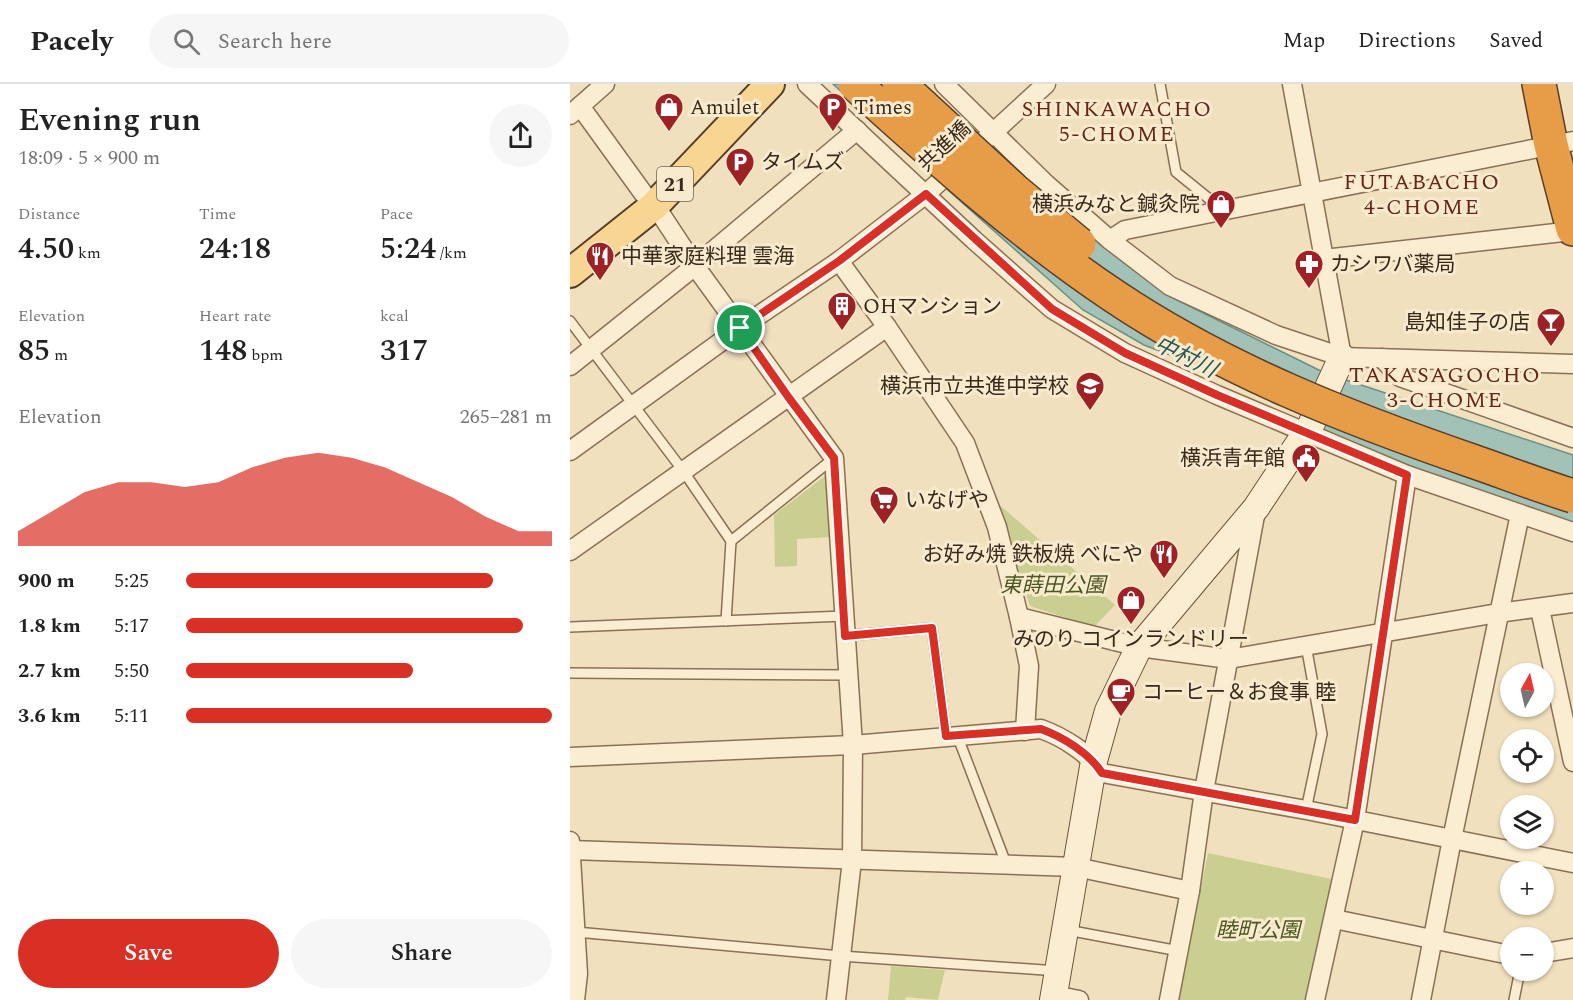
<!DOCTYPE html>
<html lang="en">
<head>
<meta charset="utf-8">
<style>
  body { margin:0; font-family:Spectral,"Noto Sans JP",serif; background:#f6f6f6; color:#222; height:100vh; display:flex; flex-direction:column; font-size:22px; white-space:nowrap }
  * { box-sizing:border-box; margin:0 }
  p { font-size:20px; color:#767676 }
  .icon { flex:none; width:33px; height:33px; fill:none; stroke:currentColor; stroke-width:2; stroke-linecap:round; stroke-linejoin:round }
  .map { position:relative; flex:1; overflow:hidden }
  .details { display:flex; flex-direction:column; background:#fff; width:570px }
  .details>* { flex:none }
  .needle { width:39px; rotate:8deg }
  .buttons { position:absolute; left:930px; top:579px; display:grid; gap:12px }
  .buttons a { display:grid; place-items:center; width:54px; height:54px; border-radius:50%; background:#fff; box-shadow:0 2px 4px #0004; font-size:30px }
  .pin { position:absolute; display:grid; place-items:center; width:51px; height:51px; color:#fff; margin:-26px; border:3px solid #fff; border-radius:50%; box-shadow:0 2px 6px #0007 }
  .round { display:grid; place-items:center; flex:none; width:63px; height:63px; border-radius:32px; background:#f6f6f6 }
  .head { display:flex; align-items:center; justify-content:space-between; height:102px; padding:0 18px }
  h1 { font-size:33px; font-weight:600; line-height:45px }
  .figures { display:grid; grid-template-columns:repeat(3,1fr); gap:9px; height:102px; padding:6px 18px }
  .figures div { display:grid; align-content:center }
  .figures b { font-size:30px; font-weight:600 }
  .figures small { font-size:16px; font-weight:400 }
  .figures p { font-size:16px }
  .chart { height:168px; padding:12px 18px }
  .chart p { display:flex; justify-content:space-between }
  .chart svg { width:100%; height:108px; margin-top:6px; fill:#d93025; opacity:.7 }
  .action { display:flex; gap:12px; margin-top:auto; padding:12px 18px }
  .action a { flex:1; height:69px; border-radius:36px; background:#d93025; color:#fff; font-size:24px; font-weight:600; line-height:69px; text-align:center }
  .action a+a { background:#f6f6f6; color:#222 }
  ul { padding:0 18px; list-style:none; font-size:20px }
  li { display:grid; grid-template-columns:96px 72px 1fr; align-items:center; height:45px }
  li i { height:15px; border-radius:8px; background:#d93025 }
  header { display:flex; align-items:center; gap:36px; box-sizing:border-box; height:84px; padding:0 30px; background:#fff; border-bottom:2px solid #e0e0e0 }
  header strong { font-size:28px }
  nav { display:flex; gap:33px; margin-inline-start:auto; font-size:21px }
  .search { width:420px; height:54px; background:#f6f6f6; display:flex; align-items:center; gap:15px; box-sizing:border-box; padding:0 21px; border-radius:33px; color:#767676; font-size:22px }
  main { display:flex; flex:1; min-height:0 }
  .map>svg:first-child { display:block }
  .green { fill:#cacf91 }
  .water { fill:#a2c2b8; stroke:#689085; stroke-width:1.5 }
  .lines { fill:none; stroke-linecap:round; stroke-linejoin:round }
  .river { stroke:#a2c2b8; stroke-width:28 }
  .lane-casing { stroke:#8a7056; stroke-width:12 }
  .street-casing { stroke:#8a7056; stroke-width:21 }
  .secondary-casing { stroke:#6c5139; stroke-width:28 }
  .primary-casing { stroke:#583e2a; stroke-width:32 }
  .highway-casing { stroke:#583e2a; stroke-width:36 }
  .lane { stroke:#fbedd2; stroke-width:9 }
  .street { stroke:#fbedd2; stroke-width:18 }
  .secondary { stroke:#fbedd2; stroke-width:26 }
  .primary { stroke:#f8d592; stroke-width:28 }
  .highway { stroke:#e79c48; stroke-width:33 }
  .highway-bridge-casing { stroke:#583e2a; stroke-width:36; stroke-linecap:butt }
  .highway-bridge { stroke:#e79c48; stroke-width:33 }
  .route-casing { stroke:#fff; stroke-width:12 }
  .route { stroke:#d93025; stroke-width:8 }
  .labels { text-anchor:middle; stroke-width:6; stroke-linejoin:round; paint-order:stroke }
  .shield { fill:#f8eace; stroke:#726351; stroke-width:1.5 }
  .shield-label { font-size:20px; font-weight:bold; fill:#39291b }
  .poi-label { font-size:21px; fill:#39291b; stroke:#f8eace; text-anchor:start }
  .street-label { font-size:21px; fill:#39291b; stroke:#f8eace }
  .park-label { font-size:21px; font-style:italic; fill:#4b5720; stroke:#f8eace }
  .neighbourhood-label { font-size:22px; letter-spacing:1.5px; fill:#682618; stroke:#f8eace }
  .water-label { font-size:22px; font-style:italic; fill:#295a55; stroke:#f8eace }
</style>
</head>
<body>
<header>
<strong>Pacely</strong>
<div class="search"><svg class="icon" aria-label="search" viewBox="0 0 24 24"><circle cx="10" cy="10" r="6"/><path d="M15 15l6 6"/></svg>Search here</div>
<nav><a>Map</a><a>Directions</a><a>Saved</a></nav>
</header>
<main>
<section class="details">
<div class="head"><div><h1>Evening run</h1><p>18:09 · 5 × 900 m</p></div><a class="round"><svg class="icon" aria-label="share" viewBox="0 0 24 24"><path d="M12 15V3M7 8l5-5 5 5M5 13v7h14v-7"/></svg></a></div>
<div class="figures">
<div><p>Distance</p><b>4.50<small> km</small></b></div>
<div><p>Time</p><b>24:18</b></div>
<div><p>Pace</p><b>5:24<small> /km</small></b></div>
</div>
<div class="figures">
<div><p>Elevation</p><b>85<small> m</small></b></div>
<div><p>Heart rate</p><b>148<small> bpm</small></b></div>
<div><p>kcal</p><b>317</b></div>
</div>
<div class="chart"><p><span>Elevation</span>265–281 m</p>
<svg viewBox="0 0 160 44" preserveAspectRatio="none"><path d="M0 44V38L10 30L20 22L30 18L40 18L50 20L60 18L70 12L80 8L90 6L100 8L110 12L120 18L130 24L140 32L150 38L160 38V44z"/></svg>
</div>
<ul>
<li><b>900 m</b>5:25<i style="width:84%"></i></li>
<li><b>1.8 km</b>5:17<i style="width:92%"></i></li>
<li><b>2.7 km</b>5:50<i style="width:62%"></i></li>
<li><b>3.6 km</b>5:11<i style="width:100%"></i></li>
</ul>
<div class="action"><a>Save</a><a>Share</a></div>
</section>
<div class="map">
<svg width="1003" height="916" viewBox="0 0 1003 916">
  <rect width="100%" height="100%" fill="#f1e0be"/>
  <g class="green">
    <polygon points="255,392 259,395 262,453 227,455 227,482 205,483 204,431"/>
    <polygon points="425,417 545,521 524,543 460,522"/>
    <polygon points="638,769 766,796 738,916 608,916"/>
    <polygon points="321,882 375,886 368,916 336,913 335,916 318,916"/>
  </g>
  <polygon class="water" points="263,0 347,0 443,96 607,216 755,289 1003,371 1003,425 574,261 513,226 379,107"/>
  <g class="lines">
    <polyline class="river" points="764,342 854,381 1003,428"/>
    <g class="lane-casing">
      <g id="lane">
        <polyline points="590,0 606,88 653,126"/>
        <polyline points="0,237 114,388 161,457 156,537"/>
        <polyline points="161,457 264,374"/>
        <polyline points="0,543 274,532"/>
        <polyline points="275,552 362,544 376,652"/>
        <polyline points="736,561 752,650 736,726"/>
        <polyline points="0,589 278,591"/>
        <polyline points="387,651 437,782"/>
        <polyline points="497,846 609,867"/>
        <polyline points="6,848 271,872 488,887"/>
        <polyline points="944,916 950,886"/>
      </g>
    </g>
    <g class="street-casing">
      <g id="street">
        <polyline points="237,0 404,156 482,225 555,269 647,311 837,391 1003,448"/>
        <polyline points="374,0 476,100 540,156 600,202 706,251 772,273 1003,280"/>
        <polyline points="722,0 772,273"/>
        <polyline points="10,22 73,109 92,132 125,182 264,374 283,661 282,776 266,916"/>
        <polyline points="0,31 35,0"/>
        <polyline points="540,156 555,146 1003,57"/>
        <polyline points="754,175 1003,147"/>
        <polyline points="269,177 317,243 395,359 427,443 449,533 459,582 455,647"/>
        <polyline points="812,274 830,293 1003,354"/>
        <polyline points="0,282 125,182 287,46"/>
        <polyline points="0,367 170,244 269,177 356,110 476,0"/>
        <polyline points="0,467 317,243"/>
        <polyline points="970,525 1003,678"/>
        <polyline points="449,533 569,563 659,575 928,529 1003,519"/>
        <path d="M0,673L283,661L471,645C493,653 519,669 532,689L736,726L1003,779"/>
        <polyline points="0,757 8,890 5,916"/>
        <polyline points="0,766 506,783 620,807"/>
        <polyline points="764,835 940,871"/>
        <polyline points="974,869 1003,864"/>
        <polyline points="484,911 509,916"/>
        <polyline points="599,916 620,807 634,707 686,426"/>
        <polyline points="745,916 785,736 837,391"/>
        <polyline points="851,916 882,755 950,430"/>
      </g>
    </g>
    <g class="secondary-casing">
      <polyline id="secondary" points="483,916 524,677 538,627 569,563 686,424 741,341 772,273"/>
    </g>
    <g class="primary-casing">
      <polyline id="primary" points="0,189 84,122 200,0"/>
    </g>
    <g class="highway-casing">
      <polyline id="highway" points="969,0 981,61 1003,145"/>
    </g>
    <use href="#lane" class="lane"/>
    <use href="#street" class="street"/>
    <use href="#secondary" class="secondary"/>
    <use href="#primary" class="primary"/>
    <use href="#highway" class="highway"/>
    <g class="highway-bridge-casing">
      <g id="highway-bridge">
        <path d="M285,0C368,75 451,150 544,212C654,286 780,335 905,378C937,389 970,402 1003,412"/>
        <polyline points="329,0 444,106 509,160"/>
      </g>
    </g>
    <use href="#highway-bridge" class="highway-bridge"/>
  </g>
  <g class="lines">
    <g class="route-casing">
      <path id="route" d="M356,110L482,225L555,269L647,311L837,391L785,736L532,689C519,669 493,653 471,645L376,652L362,544L275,552L264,374L219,314L170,244L269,177Z"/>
    </g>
    <use href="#route" class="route"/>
  </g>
  <defs>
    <g id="shop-pin" transform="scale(1.5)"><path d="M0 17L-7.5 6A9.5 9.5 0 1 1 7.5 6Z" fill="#9e2126" stroke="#f8eace"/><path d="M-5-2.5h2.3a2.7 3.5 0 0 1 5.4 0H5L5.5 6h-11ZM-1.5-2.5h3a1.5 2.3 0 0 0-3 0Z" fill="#fff"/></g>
    <g id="parking-pin" transform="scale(1.5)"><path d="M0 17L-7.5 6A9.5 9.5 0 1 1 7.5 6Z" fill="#9e2126" stroke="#f8eace"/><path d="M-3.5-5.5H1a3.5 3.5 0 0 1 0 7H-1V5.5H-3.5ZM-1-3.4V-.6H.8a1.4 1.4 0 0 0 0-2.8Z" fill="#fff"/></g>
    <g id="restaurant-pin" transform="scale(1.5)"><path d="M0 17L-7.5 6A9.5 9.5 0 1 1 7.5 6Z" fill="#9e2126" stroke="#f8eace"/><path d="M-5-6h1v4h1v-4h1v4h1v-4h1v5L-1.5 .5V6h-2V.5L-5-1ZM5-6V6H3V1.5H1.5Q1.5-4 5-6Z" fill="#fff"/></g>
    <g id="pharmacy-pin" transform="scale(1.5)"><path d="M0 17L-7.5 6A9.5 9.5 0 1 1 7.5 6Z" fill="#9e2126" stroke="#f8eace"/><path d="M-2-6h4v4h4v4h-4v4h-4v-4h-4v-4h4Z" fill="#fff"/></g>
    <g id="building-pin" transform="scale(1.5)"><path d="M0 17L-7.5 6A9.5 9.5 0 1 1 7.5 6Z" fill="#9e2126" stroke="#f8eace"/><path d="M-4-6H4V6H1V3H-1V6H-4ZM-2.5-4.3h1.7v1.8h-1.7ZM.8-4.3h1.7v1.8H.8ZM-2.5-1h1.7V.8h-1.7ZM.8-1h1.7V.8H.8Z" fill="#fff"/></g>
    <g id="bar-pin" transform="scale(1.5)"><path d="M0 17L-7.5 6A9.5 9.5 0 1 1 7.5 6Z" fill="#9e2126" stroke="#f8eace"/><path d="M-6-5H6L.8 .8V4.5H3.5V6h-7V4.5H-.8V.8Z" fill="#fff"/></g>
    <g id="school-pin" transform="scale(1.5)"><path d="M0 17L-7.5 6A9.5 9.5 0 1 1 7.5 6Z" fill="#9e2126" stroke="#f8eace"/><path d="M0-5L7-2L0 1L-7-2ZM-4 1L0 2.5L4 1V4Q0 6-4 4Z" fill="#fff"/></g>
    <g id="civic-pin" transform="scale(1.5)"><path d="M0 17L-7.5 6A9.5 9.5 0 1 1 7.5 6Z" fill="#9e2126" stroke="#f8eace"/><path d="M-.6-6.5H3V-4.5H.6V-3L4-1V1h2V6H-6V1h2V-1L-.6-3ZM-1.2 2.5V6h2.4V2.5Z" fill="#fff"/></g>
    <g id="supermarket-pin" transform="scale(1.5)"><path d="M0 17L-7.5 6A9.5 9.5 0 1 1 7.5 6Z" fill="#9e2126" stroke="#f8eace"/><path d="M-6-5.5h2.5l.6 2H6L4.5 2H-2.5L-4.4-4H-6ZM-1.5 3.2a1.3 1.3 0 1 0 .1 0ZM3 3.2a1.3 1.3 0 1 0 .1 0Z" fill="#fff"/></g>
    <g id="cafe-pin" transform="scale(1.5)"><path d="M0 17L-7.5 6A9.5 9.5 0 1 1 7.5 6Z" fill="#9e2126" stroke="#f8eace"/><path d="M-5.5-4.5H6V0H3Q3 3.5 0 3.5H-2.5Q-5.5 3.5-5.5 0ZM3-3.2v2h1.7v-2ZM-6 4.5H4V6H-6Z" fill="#fff"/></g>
  </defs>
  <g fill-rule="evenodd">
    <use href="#shop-pin" x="99" y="23"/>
    <use href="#parking-pin" x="263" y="23"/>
    <use href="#parking-pin" x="170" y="78"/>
    <use href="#shop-pin" x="651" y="120"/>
    <use href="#restaurant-pin" x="30" y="172"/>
    <use href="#pharmacy-pin" x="739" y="180"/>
    <use href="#building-pin" x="272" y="222"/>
    <use href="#bar-pin" x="981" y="238"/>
    <use href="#school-pin" x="520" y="302"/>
    <use href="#civic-pin" x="736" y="374"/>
    <use href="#supermarket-pin" x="314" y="416"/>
    <use href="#restaurant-pin" x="594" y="470"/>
    <use href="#shop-pin" x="561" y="516"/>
    <use href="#cafe-pin" x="551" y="608"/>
  </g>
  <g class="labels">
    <rect class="shield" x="87" y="83" width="36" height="34" rx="4.5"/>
    <g class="shield-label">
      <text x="105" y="107">21</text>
    </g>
    <g class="poi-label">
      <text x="120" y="30">Amulet</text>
      <text x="284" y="30">Times</text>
      <text x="191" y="85">タイムズ</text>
      <text x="630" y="127" text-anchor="end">横浜みなと鍼灸院</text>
      <text x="51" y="179">中華家庭料理 雲海</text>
      <text x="760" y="187">カシワバ薬局</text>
      <text x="293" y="229">OHマンション</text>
      <text x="960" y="245" text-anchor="end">島知佳子の店</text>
      <text x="499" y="309" text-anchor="end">横浜市立共進中学校</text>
      <text x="715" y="381" text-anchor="end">横浜青年館</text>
      <text x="335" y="423">いなげや</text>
      <text x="573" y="477" text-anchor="end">お好み焼 鉄板焼 べにや</text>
      <text x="561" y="562" text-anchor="middle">みのり コインランドリー</text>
      <text x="572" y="615">コーヒー＆お食事 睦</text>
    </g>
    <g class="street-label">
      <text transform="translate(374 62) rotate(-43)" y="7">共進橋</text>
    </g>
    <g class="park-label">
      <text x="483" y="508">東蒔田公園</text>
      <text x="688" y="853">睦町公園</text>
    </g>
    <g class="neighbourhood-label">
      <text x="547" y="32">SHINKAWACHO<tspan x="547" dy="25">5-CHOME</tspan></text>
      <text x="852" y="105">FUTABACHO<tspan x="852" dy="25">4-CHOME</tspan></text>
      <text x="875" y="298">TAKASAGOCHO<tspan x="875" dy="25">3-CHOME</tspan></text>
    </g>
    <g class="water-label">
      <text transform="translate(616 272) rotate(26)" y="8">中村川</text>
    </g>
  </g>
</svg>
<div class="buttons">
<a><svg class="needle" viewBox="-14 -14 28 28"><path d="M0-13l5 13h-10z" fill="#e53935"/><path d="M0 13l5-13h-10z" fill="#767676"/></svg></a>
<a><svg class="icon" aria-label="locate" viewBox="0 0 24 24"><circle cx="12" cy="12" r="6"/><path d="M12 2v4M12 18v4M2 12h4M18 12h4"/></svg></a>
<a><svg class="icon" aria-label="layers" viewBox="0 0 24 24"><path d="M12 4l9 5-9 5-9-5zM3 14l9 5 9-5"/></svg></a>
<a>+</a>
<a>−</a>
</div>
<div class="pin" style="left:170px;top:244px;background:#1e9e55"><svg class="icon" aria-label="arrive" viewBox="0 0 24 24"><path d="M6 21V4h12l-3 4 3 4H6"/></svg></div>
</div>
</main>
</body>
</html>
